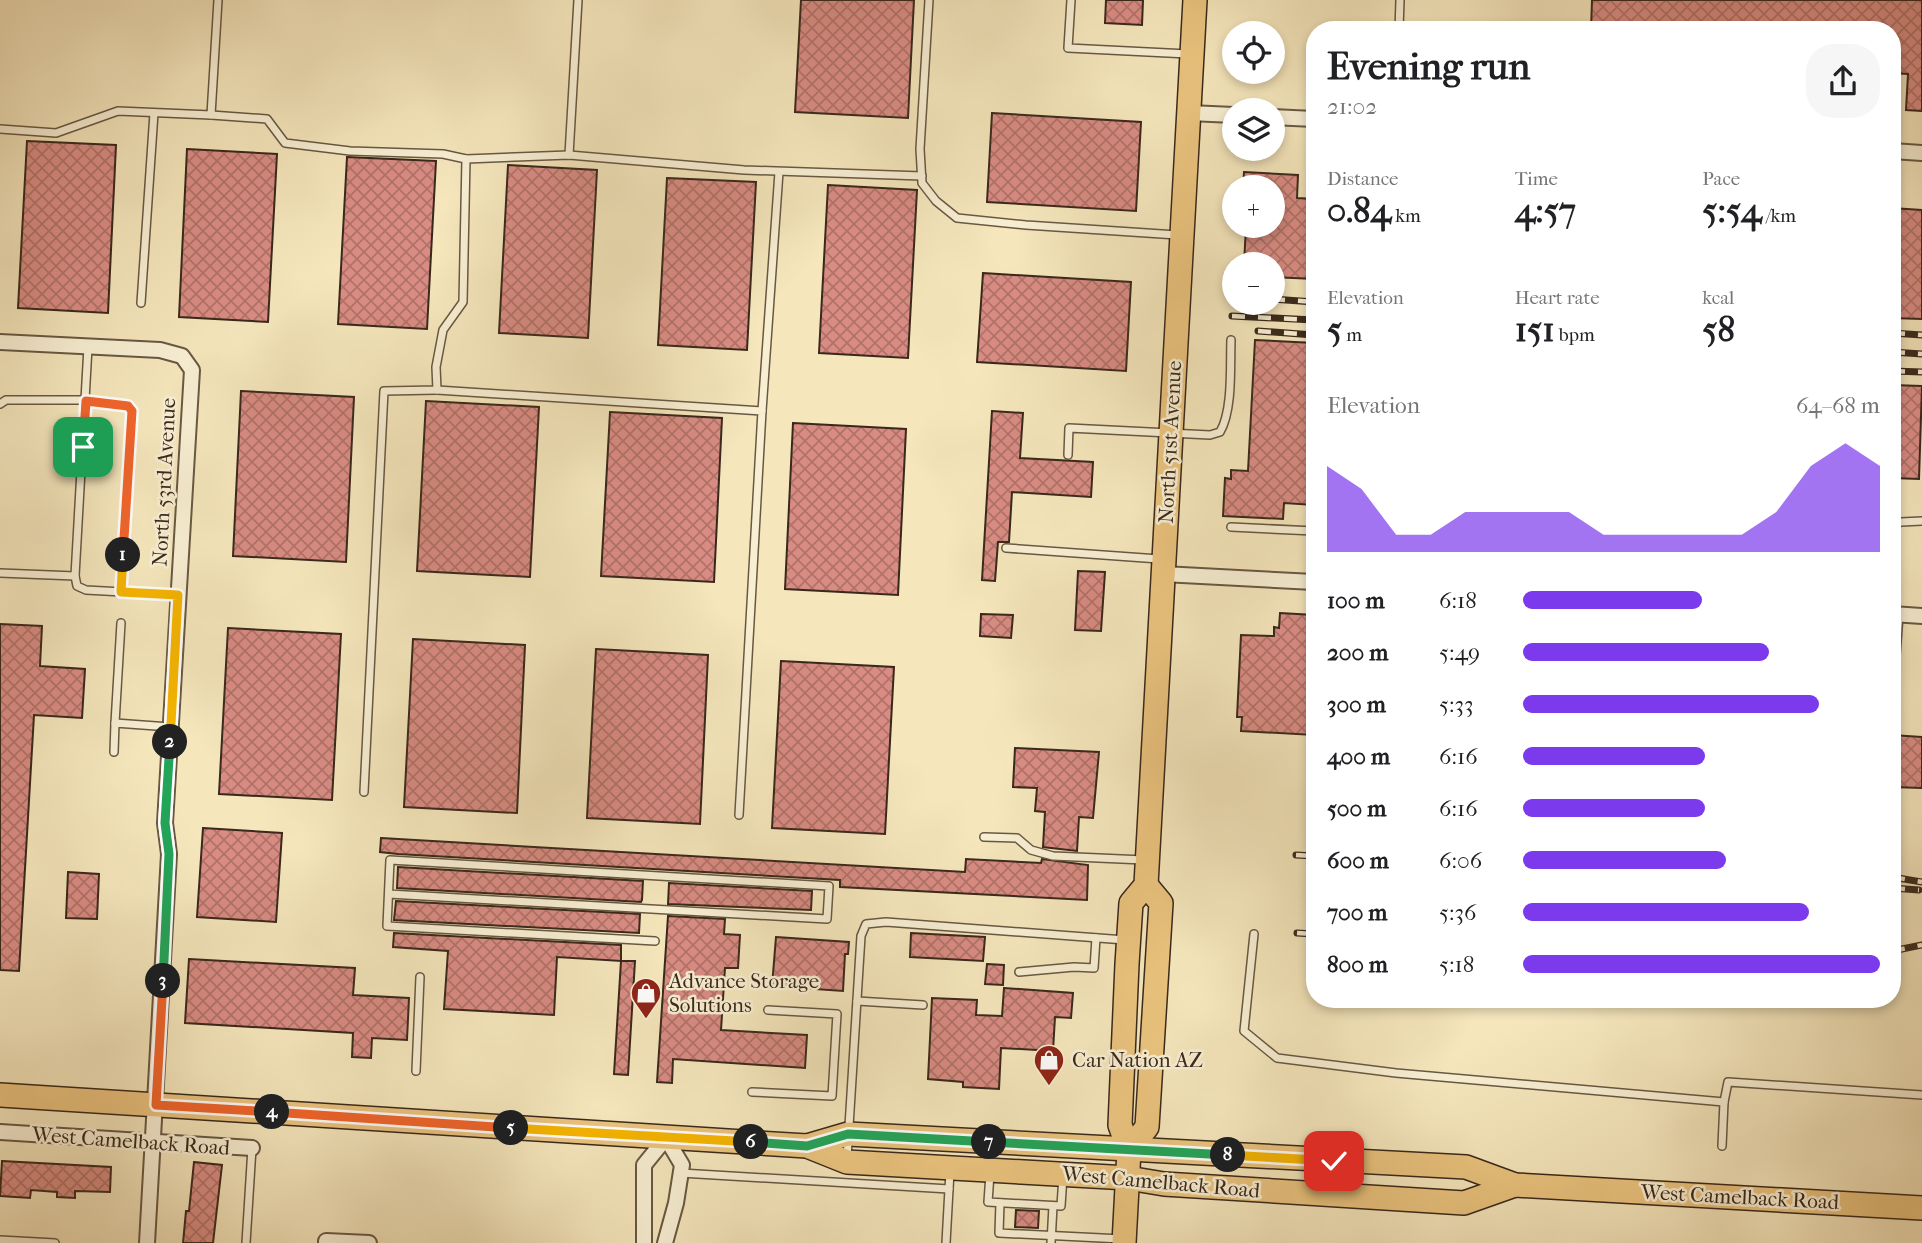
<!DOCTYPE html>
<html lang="en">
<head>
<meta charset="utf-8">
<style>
  body { margin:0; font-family:"IM FELL French Canon",serif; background:#f6f6f6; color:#202124; height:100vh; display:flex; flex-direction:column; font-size:26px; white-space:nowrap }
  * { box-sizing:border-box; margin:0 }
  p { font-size:23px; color:#757577 }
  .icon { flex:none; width:38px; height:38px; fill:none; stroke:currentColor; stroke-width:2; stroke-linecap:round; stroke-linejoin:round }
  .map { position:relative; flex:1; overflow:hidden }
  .panel { position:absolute; left:1306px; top:21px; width:595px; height:987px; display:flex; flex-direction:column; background:#fff; border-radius:28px; box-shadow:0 4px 10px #0003 }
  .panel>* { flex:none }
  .tools { position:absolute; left:1222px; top:21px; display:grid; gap:14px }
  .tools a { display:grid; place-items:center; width:63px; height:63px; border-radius:50%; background:#fff; box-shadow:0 4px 10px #0003; font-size:35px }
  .pin { position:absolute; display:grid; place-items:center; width:60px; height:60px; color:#fff; margin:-30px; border-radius:14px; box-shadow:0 4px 10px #0006 }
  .km { position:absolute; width:35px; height:35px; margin:-18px; border-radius:50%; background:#222; color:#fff; font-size:19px; line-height:35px; text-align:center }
  .round { display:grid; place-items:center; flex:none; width:74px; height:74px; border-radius:28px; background:#f6f6f6 }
  .head { display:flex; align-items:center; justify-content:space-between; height:119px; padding:0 21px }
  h1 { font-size:38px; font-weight:700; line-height:52px }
  .figures { display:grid; grid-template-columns:repeat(3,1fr); gap:10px; height:119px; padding:7px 21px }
  .figures div { display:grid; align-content:center }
  .figures b { font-size:35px; font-weight:700 }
  .figures small { font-size:19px; font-weight:400 }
  .figures p { font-size:19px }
  .chart { height:196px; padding:14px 21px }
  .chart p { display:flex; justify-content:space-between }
  .chart svg { width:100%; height:126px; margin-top:7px; fill:#7c3aed; opacity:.7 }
  ul { padding:0 21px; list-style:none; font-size:23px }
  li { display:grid; grid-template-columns:112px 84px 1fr; align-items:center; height:52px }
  li i { height:18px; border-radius:9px; background:#7c3aed }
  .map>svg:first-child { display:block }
  .building { fill:url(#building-cross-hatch); stroke:#39281b; stroke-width:2 }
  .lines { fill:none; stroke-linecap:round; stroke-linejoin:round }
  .lane-casing { stroke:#685843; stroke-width:10 }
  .street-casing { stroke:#685843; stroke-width:18 }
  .primary-casing { stroke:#39281b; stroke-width:26 }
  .lane { stroke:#f8efd3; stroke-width:7 }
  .street { stroke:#f8efd3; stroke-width:14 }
  .primary { stroke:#eac37e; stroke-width:23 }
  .rail-casing { stroke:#39281b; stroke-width:7 }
  .rail { stroke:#f8efd3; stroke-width:4.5; stroke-dasharray:13; stroke-linecap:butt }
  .split-1-casing { stroke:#fff; stroke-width:14 }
  .split-2-casing { stroke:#fff; stroke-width:14 }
  .split-3-casing { stroke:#fff; stroke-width:14 }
  .split-4-casing { stroke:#fff; stroke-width:14 }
  .split-5-casing { stroke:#fff; stroke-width:14 }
  .split-6-casing { stroke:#fff; stroke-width:14 }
  .split-7-casing { stroke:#fff; stroke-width:14 }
  .split-8-casing { stroke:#fff; stroke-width:14 }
  .split-9-casing { stroke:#fff; stroke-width:14 }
  .split-1 { stroke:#f0652b; stroke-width:9 }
  .split-2 { stroke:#f5b400; stroke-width:9 }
  .split-3 { stroke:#22a559; stroke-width:9 }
  .split-4 { stroke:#f0652b; stroke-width:9 }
  .split-5 { stroke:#f0652b; stroke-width:9 }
  .split-6 { stroke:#f5b400; stroke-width:9 }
  .split-7 { stroke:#22a559; stroke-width:9 }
  .split-8 { stroke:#22a559; stroke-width:9 }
  .split-9 { stroke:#f5b400; stroke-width:9 }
  .labels { text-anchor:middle; stroke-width:5; stroke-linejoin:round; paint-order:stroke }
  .street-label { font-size:21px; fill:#39281b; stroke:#f8efd3 }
  .poi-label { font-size:21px; fill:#39281b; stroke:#f8efd3; text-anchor:start }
</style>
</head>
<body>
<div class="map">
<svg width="1922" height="1243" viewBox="0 0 1922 1243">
  <defs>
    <pattern id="building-cross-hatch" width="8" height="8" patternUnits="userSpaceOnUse" patternTransform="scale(1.75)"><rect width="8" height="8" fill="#d98c83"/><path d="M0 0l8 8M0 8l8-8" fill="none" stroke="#b1726a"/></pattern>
  </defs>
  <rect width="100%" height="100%" fill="#f5e6bc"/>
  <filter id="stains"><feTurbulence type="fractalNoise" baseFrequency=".00286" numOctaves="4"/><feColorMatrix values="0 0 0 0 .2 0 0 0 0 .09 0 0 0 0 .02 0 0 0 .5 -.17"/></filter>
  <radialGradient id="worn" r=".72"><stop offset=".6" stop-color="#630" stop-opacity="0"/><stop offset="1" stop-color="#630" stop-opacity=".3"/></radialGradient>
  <g class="building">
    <polygon points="801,0 914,0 908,118 795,112"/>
    <polygon points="1106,0 1143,0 1142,25 1105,23"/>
    <polygon points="1592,0 1922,0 1922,111 1906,110 1908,74 1892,73 1892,30 1591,30"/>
    <polygon points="992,113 1141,122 1136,211 987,202"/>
    <polygon points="27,141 116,145 108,313 18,308"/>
    <polygon points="187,149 277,154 268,322 179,317"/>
    <polygon points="347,157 436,161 427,329 338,324"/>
    <polygon points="508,165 597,170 588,338 499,333"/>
    <polygon points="1244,172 1298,175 1297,198 1314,199 1314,279 1272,277 1272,264 1244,264 1246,226 1272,226 1272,187 1243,187"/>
    <polygon points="667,178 756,182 747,350 658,345"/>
    <polygon points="828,185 917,190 908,358 819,353"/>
    <polygon points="1892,208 1922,210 1922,319 1892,318"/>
    <polygon points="983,273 1131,282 1126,371 977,362"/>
    <polygon points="1255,340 1314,343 1314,505 1284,503 1283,519 1223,516 1225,478 1231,479 1231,470 1248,471"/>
    <polygon points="1892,385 1922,386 1919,479 1892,478"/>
    <polygon points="241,391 354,397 346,562 233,556"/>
    <polygon points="426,401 539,407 530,577 417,571"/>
    <polygon points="992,411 1023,413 1020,458 1093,462 1091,497 1012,492 1009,542 998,542 995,581 982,580"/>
    <polygon points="610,412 722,418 714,582 601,576"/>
    <polygon points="793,423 906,429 898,595 785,589"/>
    <polygon points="1078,571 1105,572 1101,631 1075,630"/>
    <polygon points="1280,613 1314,615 1314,735 1241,731 1242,717 1237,717 1241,635 1274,636 1274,627 1279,628"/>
    <polygon points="981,614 1013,615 1011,638 980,636"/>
    <polygon points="0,624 42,626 40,666 85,669 82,718 34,715 19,971 0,970"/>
    <polygon points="228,628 341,634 332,800 219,794"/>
    <polygon points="413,639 525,645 517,813 404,807"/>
    <polygon points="596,649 708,655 700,824 587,818"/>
    <polygon points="781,661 894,667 885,834 772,828"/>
    <polygon points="1892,735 1922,737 1922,788 1892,787"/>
    <polygon points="1015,748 1099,752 1093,818 1079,817 1077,851 1043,847 1045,812 1035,811 1037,788 1013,787"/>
    <polygon points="203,828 282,833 276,922 197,917"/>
    <polygon points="381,838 965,872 966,859 1041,863 1042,859 1088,865 1087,900 840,887 840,880 398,854 380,852"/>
    <polygon points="398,867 643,881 642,900 641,902 397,888"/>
    <polygon points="68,872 99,874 97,919 66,918"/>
    <polygon points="669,883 812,891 811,910 668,904"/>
    <polygon points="396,901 640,914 639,933 394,920"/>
    <polygon points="668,916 725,919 724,934 740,935 738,968 725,968 721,1030 807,1035 805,1068 673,1059 672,1083 657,1082"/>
    <polygon points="394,933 621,945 621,961 557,957 554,1015 444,1009 448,951 393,947"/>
    <polygon points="911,933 985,937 983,961 910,957"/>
    <polygon points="776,937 849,942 848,954 845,954 843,991 772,986"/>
    <polygon points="189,959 355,968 353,995 409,998 407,1040 372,1038 371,1058 352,1057 353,1033 185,1023"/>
    <polygon points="621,961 635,961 628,1075 614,1074"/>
    <polygon points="987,964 1004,965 1003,985 985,984"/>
    <polygon points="1004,988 1073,993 1071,1018 1055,1017 1053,1051 1001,1048 999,1089 963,1087 963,1082 928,1079 932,998 977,1000 976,1015 1002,1016"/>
    <polygon points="2,1161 111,1167 110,1192 75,1191 75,1198 57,1197 57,1192 31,1190 30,1198 0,1196"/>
    <polygon points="194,1162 222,1165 213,1243 183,1243 186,1211 189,1211"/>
    <polygon points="1016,1210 1039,1211 1038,1228 1015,1227"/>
  </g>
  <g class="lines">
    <g class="lane-casing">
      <g id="lane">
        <polyline points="929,0 920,149 922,183 936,201 957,218 1026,225 1177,235"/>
        <polyline points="1071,0 1068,48 1188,54"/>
        <polyline points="1399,30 1400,0"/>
        <polyline points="211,115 267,119 285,143 350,151 443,154 466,159 463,302 443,330 436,367 437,390 384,391 364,792"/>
        <polyline points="0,129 56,133 118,111 211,115 218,0"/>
        <polyline points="1314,153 1311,182 1314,182"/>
        <polyline points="569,155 578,0"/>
        <polyline points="466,159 569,155 744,170 922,176"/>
        <polyline points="141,303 154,113"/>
        <polyline points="88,347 75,576 77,586 86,590 178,595"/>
        <polyline points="437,390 762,411 739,815"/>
        <polyline points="0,404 6,400 86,400 128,406 132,411 121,592"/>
        <polyline points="762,411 779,172"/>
        <path d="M1068,455L1069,428L1210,435L1220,432C1233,410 1230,366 1231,340"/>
        <polyline points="1892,526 1901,522 1922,521"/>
        <polyline points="1231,527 1314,531"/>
        <polyline points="1006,548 1159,559"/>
        <polyline points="0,573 75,576"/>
        <polyline points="1892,668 1895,668 1899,615"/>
        <polyline points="115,723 121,623"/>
        <polyline points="114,752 115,723 170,727"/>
        <polyline points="984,837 1017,838 1031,850 1053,856 1144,860"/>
        <polyline points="389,894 827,919 829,886 390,860 387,926 655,941"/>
        <polyline points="1254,934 1244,1031 1277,1058 1396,1073 1724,1102 1722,1146"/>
        <polyline points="1019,972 1074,967 1094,968 1096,938"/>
        <polyline points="857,1001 923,1005"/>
        <polyline points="416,1071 420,977"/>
        <polyline points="752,1092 832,1096 837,1014 768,1010"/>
        <polyline points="1724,1102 1728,1082 1922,1095"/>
        <polyline points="847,1158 861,936 866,924 886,922 1125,940"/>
        <polyline points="681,1173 949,1189 950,1172"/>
        <polyline points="990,1174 988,1202 1061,1206 1063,1176"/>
        <polyline points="1000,1203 999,1233 1122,1239"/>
        <polyline points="0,1240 55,1243"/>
        <polyline points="246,1243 252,1148"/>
        <polyline points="946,1243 949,1189"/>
        <polyline points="1051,1243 1053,1206"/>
      </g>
    </g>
    <g class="street-casing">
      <g id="street">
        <polyline points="1189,113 1234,115"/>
        <polyline points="1272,117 1314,119"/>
        <polyline points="1892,151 1922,153"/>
        <polyline points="0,342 160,350 182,356 192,370 165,823 169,854 147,1243"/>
        <polyline points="1163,574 1314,582"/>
        <polyline points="1892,614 1922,616"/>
        <polyline points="0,1132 252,1148"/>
        <polyline points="326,1243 326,1241 369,1243"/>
        <polyline points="644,1243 644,1165 666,1138 682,1165 676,1203 665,1243"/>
      </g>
    </g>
    <g class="primary-casing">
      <g id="primary">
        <polyline points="0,1095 807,1146 847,1162 1128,1178 1164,1184 1464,1203 1515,1185"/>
        <polyline points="807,1146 848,1134 1466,1167 1515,1185 1922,1208"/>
        <polyline points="1129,1150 1147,1127 1161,903 1146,885"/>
        <polyline points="1124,1243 1129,1150 1120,1125 1127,964 1131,903 1146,885 1195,0"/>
      </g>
    </g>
    <use href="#lane" class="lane"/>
    <use href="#street" class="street"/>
    <use href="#primary" class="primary"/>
    <g class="rail-casing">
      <g id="rail">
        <polyline points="1272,299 1314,302"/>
        <polyline points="1232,316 1314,320"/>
        <polyline points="1258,331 1314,335"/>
        <polyline points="1892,333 1922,335"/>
        <polyline points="1892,352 1922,354"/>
        <polyline points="1892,371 1922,372"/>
        <polyline points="1296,855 1314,856"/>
        <polyline points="1892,877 1922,882"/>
        <polyline points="1892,888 1919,890"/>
        <polyline points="1297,933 1314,934"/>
        <polyline points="1892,951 1922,945"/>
      </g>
    </g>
    <use href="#rail" class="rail"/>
  </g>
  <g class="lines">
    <g class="split-1-casing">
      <polyline id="split-1" points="83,447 86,401 128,406 132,411 123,555"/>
    </g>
    <g class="split-2-casing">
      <polyline id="split-2" points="123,555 121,592 178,595 170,742"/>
    </g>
    <g class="split-3-casing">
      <polyline id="split-3" points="163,981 169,854 165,823 170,742"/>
    </g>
    <g class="split-4-casing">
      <polyline id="split-4" points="163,981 156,1105 272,1112"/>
    </g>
    <g class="split-5-casing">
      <polyline id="split-5" points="272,1112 511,1128"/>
    </g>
    <g class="split-6-casing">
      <polyline id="split-6" points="511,1128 751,1142"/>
    </g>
    <g class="split-7-casing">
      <polyline id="split-7" points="751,1142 807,1146 848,1134 989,1142"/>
    </g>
    <g class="split-8-casing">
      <polyline id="split-8" points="989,1142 1228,1155"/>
    </g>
    <g class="split-9-casing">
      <polyline id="split-9" points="1228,1155 1334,1161"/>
    </g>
    <use href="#split-1" class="split-1"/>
    <use href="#split-2" class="split-2"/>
    <use href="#split-3" class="split-3"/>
    <use href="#split-4" class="split-4"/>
    <use href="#split-5" class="split-5"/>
    <use href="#split-6" class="split-6"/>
    <use href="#split-7" class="split-7"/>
    <use href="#split-8" class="split-8"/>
    <use href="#split-9" class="split-9"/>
  </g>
  <defs>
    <g id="shop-pin" transform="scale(1.575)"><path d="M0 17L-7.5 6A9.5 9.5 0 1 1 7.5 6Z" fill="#8f2418" stroke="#f8efd3"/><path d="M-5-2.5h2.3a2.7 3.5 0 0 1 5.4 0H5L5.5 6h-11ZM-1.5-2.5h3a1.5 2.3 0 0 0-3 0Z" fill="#fff"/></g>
  </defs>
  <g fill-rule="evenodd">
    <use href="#shop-pin" x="646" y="993"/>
    <use href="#shop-pin" x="1049" y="1060"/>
  </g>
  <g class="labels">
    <g class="street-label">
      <text transform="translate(1170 442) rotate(-87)" y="7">North 51st Avenue</text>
      <text transform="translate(164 482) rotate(-87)" y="7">North 53rd Avenue</text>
      <text transform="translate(131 1141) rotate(4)" y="7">West Camelback Road</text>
      <text transform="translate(1161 1182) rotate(5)" y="7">West Camelback Road</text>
      <text transform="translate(1740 1197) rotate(3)" y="7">West Camelback Road</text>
    </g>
    <g class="poi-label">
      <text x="669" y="988">Advance Storage<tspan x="669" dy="24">Solutions</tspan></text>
      <text x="1072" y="1067">Car Nation AZ</text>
    </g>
  </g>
  <rect width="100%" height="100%" filter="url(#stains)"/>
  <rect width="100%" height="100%" fill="url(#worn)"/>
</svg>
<div class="tools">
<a><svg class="icon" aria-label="locate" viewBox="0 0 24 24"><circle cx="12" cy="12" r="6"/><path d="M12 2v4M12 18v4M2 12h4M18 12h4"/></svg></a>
<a><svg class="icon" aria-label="layers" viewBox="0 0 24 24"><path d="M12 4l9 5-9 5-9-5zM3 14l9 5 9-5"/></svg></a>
<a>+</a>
<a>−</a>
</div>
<div class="pin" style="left:83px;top:447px;background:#1e9e55"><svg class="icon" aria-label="arrive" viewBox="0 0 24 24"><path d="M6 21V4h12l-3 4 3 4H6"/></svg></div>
<div class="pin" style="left:1334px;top:1161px;background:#d93025"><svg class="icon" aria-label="check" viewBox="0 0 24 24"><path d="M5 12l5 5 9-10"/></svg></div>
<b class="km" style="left:123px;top:555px">1</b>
<b class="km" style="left:170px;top:742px">2</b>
<b class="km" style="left:163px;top:981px">3</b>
<b class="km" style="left:272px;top:1112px">4</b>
<b class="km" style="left:511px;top:1128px">5</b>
<b class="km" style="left:751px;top:1142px">6</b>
<b class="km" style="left:989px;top:1142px">7</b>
<b class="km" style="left:1228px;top:1155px">8</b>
<section class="panel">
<div class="head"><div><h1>Evening run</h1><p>21:02</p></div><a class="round"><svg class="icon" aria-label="share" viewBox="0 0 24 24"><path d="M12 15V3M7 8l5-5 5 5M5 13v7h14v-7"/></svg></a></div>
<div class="figures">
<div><p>Distance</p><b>0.84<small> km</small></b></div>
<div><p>Time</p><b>4:57</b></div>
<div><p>Pace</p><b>5:54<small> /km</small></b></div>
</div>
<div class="figures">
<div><p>Elevation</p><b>5<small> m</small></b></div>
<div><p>Heart rate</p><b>151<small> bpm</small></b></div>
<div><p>kcal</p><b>58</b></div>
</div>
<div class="chart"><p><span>Elevation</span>64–68 m</p>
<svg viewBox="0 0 160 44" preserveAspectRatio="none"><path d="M0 44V14L10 22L20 38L30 38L40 30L50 30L60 30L70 30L80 38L90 38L100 38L110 38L120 38L130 30L140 14L150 6L160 14V44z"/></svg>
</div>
<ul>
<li><b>100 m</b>6:18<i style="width:50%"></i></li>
<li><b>200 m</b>5:49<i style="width:69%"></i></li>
<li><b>300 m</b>5:33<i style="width:83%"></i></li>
<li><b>400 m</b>6:16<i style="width:51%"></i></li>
<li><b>500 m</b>6:16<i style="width:51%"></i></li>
<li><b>600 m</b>6:06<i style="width:57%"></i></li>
<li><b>700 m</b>5:36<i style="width:80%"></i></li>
<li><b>800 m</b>5:18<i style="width:100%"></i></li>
</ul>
</section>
</div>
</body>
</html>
